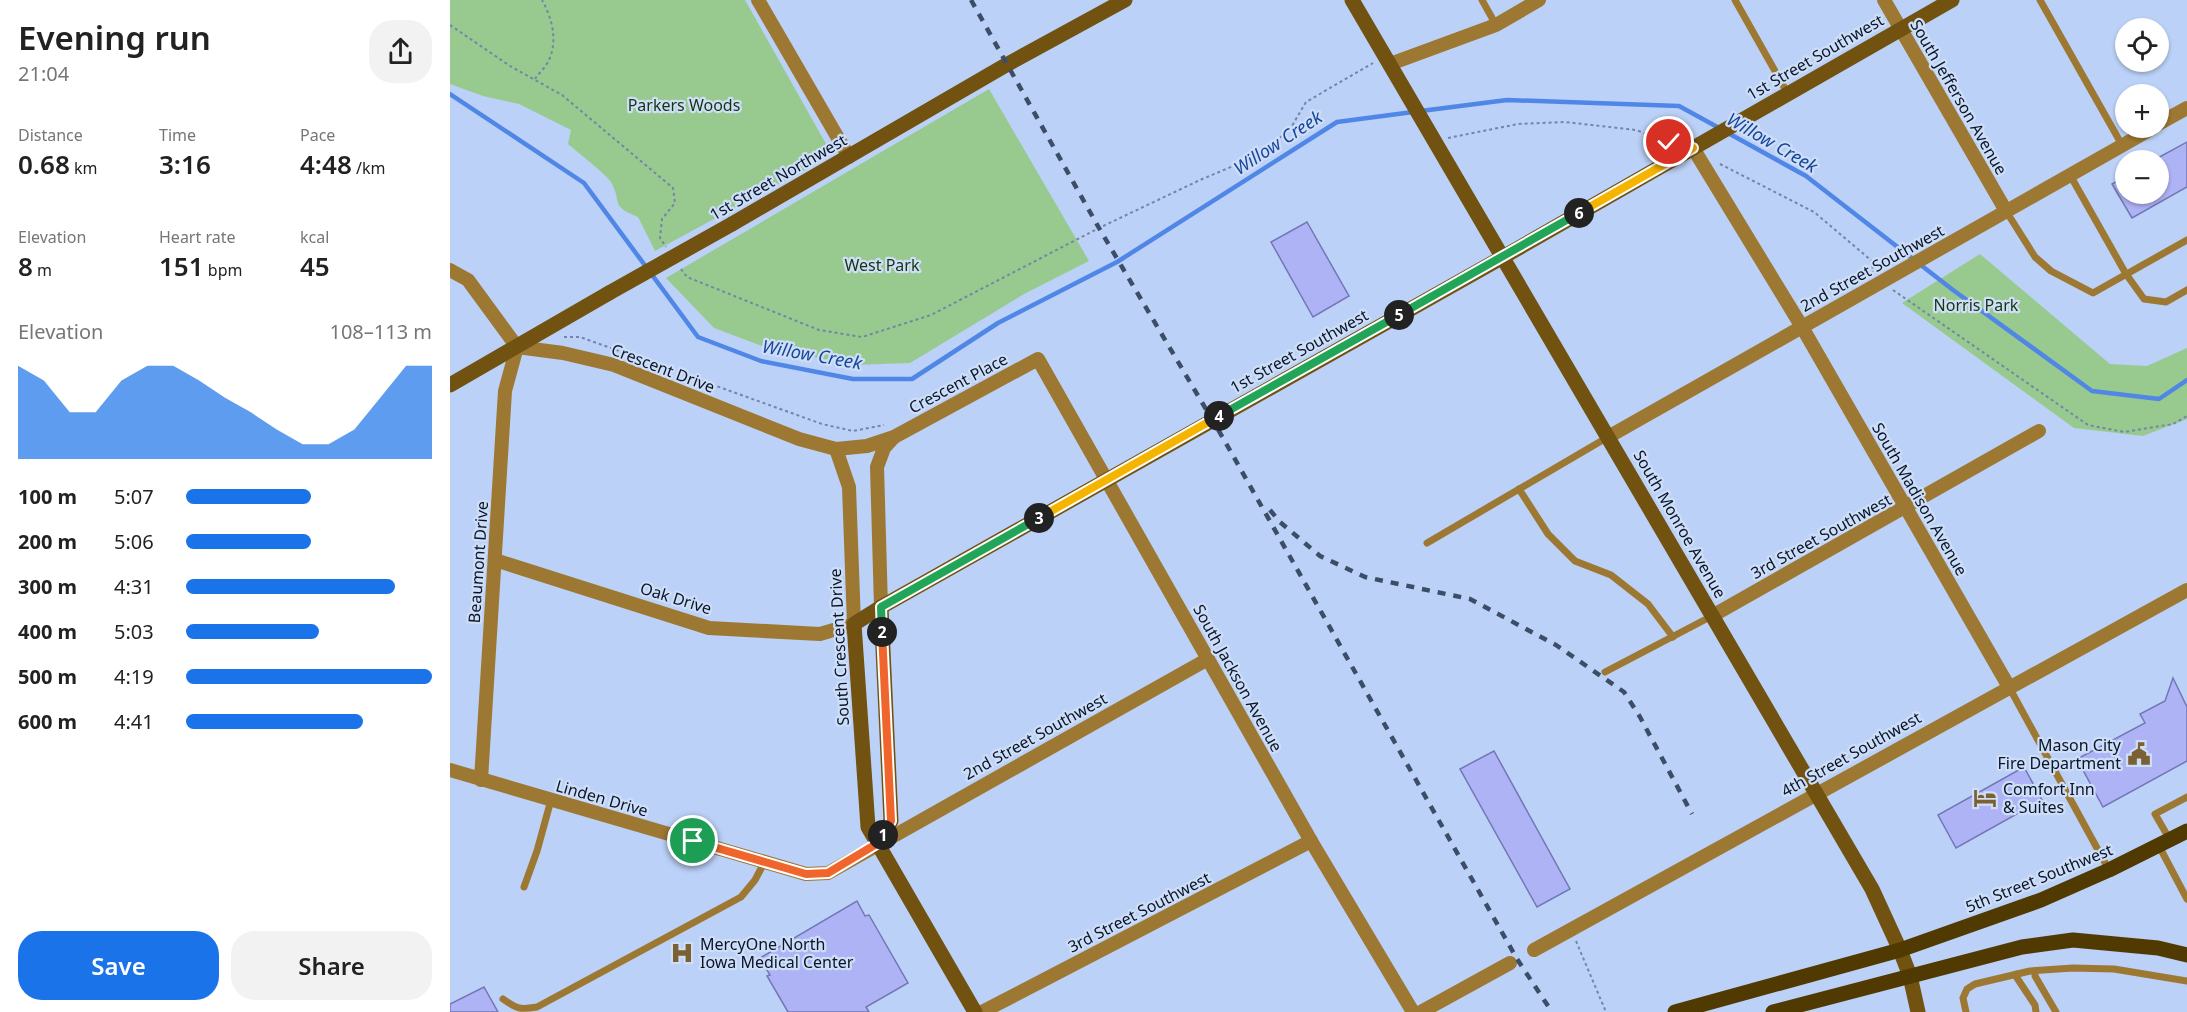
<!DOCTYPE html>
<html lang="en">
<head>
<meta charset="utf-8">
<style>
  body { margin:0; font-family:"Noto Sans",sans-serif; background:#f2f2f2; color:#222; height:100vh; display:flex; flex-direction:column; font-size:22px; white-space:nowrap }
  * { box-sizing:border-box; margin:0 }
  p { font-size:20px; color:#767676 }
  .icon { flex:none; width:33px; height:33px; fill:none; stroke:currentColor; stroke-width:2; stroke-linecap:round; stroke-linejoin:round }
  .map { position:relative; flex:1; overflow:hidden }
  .sheet { display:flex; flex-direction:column; background:#fff; width:450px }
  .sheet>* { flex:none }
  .fabs { position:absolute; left:1665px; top:18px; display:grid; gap:12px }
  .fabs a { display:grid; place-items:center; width:54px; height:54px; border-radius:50%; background:#fff; box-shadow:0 2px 4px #0004; font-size:30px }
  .pin { position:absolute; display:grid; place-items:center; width:51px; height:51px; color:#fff; margin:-26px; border:3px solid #fff; border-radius:50%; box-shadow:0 2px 6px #0007 }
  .km { position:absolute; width:30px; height:30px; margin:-15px; border-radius:50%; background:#222; color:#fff; font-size:16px; line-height:30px; text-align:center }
  .round { display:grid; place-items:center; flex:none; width:63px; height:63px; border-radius:24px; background:#f2f2f2 }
  .headline { display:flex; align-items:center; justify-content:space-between; height:102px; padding:0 18px }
  h1 { font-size:33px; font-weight:600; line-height:45px }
  .figures { display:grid; grid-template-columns:repeat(3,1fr); gap:9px; height:102px; padding:6px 18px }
  .figures div { display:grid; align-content:center }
  .figures b { font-size:26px; font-weight:600 }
  .figures small { font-size:16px; font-weight:400 }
  .figures p { font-size:16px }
  .chart { height:168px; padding:12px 18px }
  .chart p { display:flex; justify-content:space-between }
  .chart svg { width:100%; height:108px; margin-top:6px; fill:#1a73e8; opacity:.7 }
  .action { display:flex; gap:12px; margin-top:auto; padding:12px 18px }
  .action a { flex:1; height:69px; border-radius:24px; background:#1a73e8; color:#fff; font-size:24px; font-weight:600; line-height:69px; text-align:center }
  .action a+a { background:#f2f2f2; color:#222 }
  ul { padding:0 18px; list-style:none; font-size:20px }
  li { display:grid; grid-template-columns:96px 72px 1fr; align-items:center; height:45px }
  li i { height:15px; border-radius:8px; background:#1a73e8 }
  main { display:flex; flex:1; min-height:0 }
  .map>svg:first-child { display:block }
  .green { fill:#98ca8f }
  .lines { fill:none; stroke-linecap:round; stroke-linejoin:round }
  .stream { stroke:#5087e7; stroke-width:4.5 }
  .building { fill:#aeb3f6; stroke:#7376b5; stroke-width:1.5 }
  .path { stroke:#7386a5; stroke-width:2; stroke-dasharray:3 3; stroke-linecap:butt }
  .service { stroke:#9d7833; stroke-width:7 }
  .minor { stroke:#9d7833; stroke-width:14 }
  .secondary { stroke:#715210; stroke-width:15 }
  .primary { stroke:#513902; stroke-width:15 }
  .rail { stroke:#3d4d68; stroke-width:4.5; stroke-dasharray:8 8; stroke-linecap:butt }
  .secondary-bridge { stroke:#715210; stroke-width:15 }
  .split-1-casing { stroke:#fff; stroke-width:12 }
  .split-2-casing { stroke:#fff; stroke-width:12 }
  .split-3-casing { stroke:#fff; stroke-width:12 }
  .split-4-casing { stroke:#fff; stroke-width:12 }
  .split-5-casing { stroke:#fff; stroke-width:12 }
  .split-6-casing { stroke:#fff; stroke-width:12 }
  .split-7-casing { stroke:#fff; stroke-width:12 }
  .split-1 { stroke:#f0652b; stroke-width:8 }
  .split-2 { stroke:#f0652b; stroke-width:8 }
  .split-3 { stroke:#22a559; stroke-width:8 }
  .split-4 { stroke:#f5b400; stroke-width:8 }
  .split-5 { stroke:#22a559; stroke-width:8 }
  .split-6 { stroke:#22a559; stroke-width:8 }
  .split-7 { stroke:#f5b400; stroke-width:8 }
  .labels { text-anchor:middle; stroke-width:4.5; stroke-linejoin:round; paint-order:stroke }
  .street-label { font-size:16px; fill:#08152b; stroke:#cfdef7 }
  .park-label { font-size:16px; fill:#14350f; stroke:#cfdef7 }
  .poi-label { font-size:16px; fill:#08152b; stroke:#cfdef7; text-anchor:start }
  .water-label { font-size:18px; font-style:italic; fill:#16479c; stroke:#cfdef7 }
</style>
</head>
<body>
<main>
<section class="sheet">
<div class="headline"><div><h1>Evening run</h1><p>21:04</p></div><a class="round"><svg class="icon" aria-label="share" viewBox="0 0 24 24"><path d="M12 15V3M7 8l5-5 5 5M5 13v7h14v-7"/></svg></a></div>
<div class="figures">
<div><p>Distance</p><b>0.68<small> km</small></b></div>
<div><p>Time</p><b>3:16</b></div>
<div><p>Pace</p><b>4:48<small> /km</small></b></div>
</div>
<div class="figures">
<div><p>Elevation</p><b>8<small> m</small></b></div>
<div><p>Heart rate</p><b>151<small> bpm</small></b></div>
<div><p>kcal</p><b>45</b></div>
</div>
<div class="chart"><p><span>Elevation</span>108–113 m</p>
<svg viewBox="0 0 160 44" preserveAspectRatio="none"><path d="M0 44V6L10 12L20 25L30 25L40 12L50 6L60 6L70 12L80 19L90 25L100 32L110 38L120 38L130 32L140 19L150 6L160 6V44z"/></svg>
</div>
<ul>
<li><b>100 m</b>5:07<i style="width:51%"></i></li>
<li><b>200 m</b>5:06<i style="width:51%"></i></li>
<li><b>300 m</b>4:31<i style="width:85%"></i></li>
<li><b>400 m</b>5:03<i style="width:54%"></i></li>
<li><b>500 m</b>4:19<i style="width:100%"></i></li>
<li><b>600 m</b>4:41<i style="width:72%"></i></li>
</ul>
<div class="action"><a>Save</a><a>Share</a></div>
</section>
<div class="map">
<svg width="1737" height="1012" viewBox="0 0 1737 1012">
  <rect width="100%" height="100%" fill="#bbd1f7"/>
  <g class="green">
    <path d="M0,0H295L380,151L374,159L205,251L188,217C159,205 173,204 161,182C155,173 128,153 118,144L121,130L69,104L33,96L0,84Z"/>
    <polygon points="539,89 639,261 574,294 460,363 402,365 315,347 264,328 216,278"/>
    <polygon points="1530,254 1660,364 1697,366 1737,348 1737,419 1693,436 1624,428 1452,303"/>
  </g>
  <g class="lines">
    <g class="stream">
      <polyline points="0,94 134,183 248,337 311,361 403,379 462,379 548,323 667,262 887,122 963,112"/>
      <polyline points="971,111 1057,100 1229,106 1271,129"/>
      <polyline points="1278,133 1356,176 1503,290 1642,391 1709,399 1737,380"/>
    </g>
  </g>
  <g class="building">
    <polygon points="1737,142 1737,187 1682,218 1662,184 1676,176 1676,194 1708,194 1708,160 1704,160"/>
    <polygon points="857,222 899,296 863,317 821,242"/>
    <polygon points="1723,678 1737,707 1737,761 1653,807 1627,759 1695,723 1690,714 1715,701"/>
    <polygon points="1044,751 1120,889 1087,907 1010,769"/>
    <polygon points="1574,767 1592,800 1506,848 1488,815"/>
    <polygon points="407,901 415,916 419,915 458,983 416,1007 419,1012 338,1012 317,976 320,975 310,958"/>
    <polygon points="34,987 48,1012 0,1012 0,1004"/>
  </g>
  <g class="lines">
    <g class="path">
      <polyline points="0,25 60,66 112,95 223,188 225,203 212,219 210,238 216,247"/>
      <path d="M85,79C89,73 96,67 99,60C108,40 102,18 92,0"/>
      <polyline points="998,138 1068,124 1115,122 1186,130 1221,143"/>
      <polyline points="1270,164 1364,212 1422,261 1423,272"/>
      <polyline points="231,269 237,277 369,330 412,337 481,315 649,228 750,180 800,159 839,131 856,102 923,63"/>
      <polyline points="1443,290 1638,425 1674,432 1723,424 1737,416"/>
      <polyline points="114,337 130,337 372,424 403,431 434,425"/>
      <polyline points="1126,941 1156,1012"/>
    </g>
    <g class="service">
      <polyline points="1032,0 1046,25"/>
      <polyline points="1285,0 1338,94"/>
      <polyline points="1590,0 1672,145"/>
      <polyline points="1620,175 1676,274 1694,299 1716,302 1737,290"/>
      <polyline points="1556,211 1585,257 1601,271 1643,293 1737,240"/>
      <polyline points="1069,489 1098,534 1125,561 1161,575 1198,604 1223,637"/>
      <polyline points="977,543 1158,437"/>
      <polyline points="1155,672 1262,616"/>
      <polyline points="1559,687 1659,870"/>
      <polyline points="1720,840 1705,814 1737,797"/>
      <polyline points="1709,846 1737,899"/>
      <polyline points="74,887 87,851 101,800"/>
      <polyline points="1585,971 1585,976 1606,1012"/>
      <polyline points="1567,974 1567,978 1585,1005 1586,1012"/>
      <path d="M53,999C67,1009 70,1010 87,1007L291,897L305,880L315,861"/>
      <polyline points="1516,1012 1513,998 1517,989 1525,984 1580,971 1623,968 1664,969 1737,981"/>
    </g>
    <g class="minor">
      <polyline points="308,0 399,157"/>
      <polyline points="1434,0 1556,211"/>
      <polyline points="940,64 1046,25 1089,0"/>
      <polyline points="1708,124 1737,108"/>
      <polyline points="1243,148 1352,327 1559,687"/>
      <polyline points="0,270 18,280 67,347 113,353 164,365 349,439 386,449 417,446 444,437 588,359 861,841 963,1012"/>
      <polyline points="1158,437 1703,128"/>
      <polyline points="45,560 259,628 370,634 404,624 399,487 386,449"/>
      <polyline points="431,607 427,467 434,448 444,437"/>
      <polyline points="1262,616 1589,431"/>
      <polyline points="0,770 356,874 378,873 758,659"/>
      <polyline points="31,780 55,391 67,347"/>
      <polyline points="1084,950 1737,590"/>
      <polyline points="532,1012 861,841"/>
      <polyline points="971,1012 1060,963"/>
    </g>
    <g class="secondary">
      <polyline points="902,0 1422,889 1450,950 1460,976 1468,1012"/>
      <polyline points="282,224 556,65 675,0"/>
      <polyline points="0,385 159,293"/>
      <polyline points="428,843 441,821 431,607"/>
      <polyline points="525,1012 418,827 404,624 431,607 1053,257 1502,0"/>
    </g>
    <g class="primary">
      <polyline points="1225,1012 1450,950 1591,900 1659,870 1737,831"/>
      <polyline points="1323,1012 1572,947 1623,940 1708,948 1737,955"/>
    </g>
    <g class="rail">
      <polyline points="521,0 649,228 773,438 1067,959 1102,1012"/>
      <polyline points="820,510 830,522 870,556 915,577 1020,599 1106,645 1174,692 1190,717 1242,814"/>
    </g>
    <polyline class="secondary-bridge" points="159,293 282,224"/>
  </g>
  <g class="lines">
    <g class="split-1-casing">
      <polyline id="split-1" points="243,841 356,874 378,873 428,843 433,835"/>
    </g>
    <g class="split-2-casing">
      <polyline id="split-2" points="432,632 441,821 433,835"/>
    </g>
    <g class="split-3-casing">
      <polyline id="split-3" points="432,632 431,607 589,518"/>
    </g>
    <g class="split-4-casing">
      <polyline id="split-4" points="589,518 769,416"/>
    </g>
    <g class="split-5-casing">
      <polyline id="split-5" points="769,416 949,315"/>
    </g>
    <g class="split-6-casing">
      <polyline id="split-6" points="949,315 1129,213"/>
    </g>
    <g class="split-7-casing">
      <polyline id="split-7" points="1129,213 1243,148 1219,142"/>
    </g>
    <use href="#split-1" class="split-1"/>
    <use href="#split-2" class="split-2"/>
    <use href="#split-3" class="split-3"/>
    <use href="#split-4" class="split-4"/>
    <use href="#split-5" class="split-5"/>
    <use href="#split-6" class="split-6"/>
    <use href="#split-7" class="split-7"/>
  </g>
  <defs>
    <g id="civic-bare" transform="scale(1.8)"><path d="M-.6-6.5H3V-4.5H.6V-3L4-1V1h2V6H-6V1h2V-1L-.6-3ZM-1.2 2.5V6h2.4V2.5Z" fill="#7a6032" stroke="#cfdef7" stroke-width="2.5" paint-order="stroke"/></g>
    <g id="hotel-bare" transform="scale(1.8)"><path d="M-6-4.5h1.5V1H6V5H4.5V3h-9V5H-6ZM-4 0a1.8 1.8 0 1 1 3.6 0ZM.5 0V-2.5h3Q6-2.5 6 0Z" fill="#7a6032" stroke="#cfdef7" stroke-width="2.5" paint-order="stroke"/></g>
    <g id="hospital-bare" transform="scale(1.8)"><path d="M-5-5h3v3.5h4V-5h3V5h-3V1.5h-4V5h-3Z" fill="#7a6032" stroke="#cfdef7" stroke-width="2.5" paint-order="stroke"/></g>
  </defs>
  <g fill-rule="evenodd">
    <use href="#civic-bare" x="1689" y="754"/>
    <use href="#hotel-bare" x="1535" y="798"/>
    <use href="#hospital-bare" x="232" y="953"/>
  </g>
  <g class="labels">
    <g class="street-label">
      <text transform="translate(1365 57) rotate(-30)" y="6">1st Street Southwest</text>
      <text transform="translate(1509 97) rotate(60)" y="6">South Jefferson Avenue</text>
      <text transform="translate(328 177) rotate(-30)" y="6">1st Street Northwest</text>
      <text transform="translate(1422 268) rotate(-29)" y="6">2nd Street Southwest</text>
      <text transform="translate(849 351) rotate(-29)" y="6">1st Street Southwest</text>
      <text transform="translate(213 368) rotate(21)" y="6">Crescent Drive</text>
      <text transform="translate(508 383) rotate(-28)" y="6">Crescent Place</text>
      <text transform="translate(1470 499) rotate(60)" y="6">South Madison Avenue</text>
      <text transform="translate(1230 524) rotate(60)" y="6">South Monroe Avenue</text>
      <text transform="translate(1371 536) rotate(-29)" y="6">3rd Street Southwest</text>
      <text transform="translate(28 562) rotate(-86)" y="6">Beaumont Drive</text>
      <text transform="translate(226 598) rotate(17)" y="6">Oak Drive</text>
      <text transform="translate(389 647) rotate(-93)" y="6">South Crescent Drive</text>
      <text transform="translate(788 678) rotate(61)" y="6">South Jackson Avenue</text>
      <text transform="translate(585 736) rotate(-29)" y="6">2nd Street Southwest</text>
      <text transform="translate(1401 754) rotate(-29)" y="6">4th Street Southwest</text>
      <text transform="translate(152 798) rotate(16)" y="6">Linden Drive</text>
      <text transform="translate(1589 878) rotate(-22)" y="6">5th Street Southwest</text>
      <text transform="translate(689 912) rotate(-27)" y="6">3rd Street Southwest</text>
    </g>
    <g class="park-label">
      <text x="234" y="111">Parkers Woods</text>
      <text x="432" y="271">West Park</text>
      <text x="1526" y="311">Norris Park</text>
    </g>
    <g class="poi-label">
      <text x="1671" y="751" text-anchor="end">Mason City<tspan x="1671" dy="18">Fire Department</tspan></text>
      <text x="1553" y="795">Comfort Inn<tspan x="1553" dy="18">&amp; Suites</tspan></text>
      <text x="250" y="950">MercyOne North<tspan x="250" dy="18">Iowa Medical Center</tspan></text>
    </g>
    <g class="water-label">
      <text transform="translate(828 143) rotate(-33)" y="6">Willow Creek</text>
      <text transform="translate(1322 143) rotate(30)" y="6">Willow Creek</text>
      <text transform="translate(362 355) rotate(10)" y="6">Willow Creek</text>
    </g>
  </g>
</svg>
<div class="fabs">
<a><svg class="icon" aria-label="locate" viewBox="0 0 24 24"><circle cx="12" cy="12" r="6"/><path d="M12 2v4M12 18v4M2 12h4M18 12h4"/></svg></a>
<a>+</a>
<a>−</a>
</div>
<div class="pin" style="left:243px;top:841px;background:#1e9e55"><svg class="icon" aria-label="arrive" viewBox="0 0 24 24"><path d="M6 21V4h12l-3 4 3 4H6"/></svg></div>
<div class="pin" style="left:1219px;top:142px;background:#d93025"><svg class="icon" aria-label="check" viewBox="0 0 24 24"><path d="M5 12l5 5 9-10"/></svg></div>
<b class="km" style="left:433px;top:835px">1</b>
<b class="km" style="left:432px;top:632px">2</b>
<b class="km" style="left:589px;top:518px">3</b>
<b class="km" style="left:769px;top:416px">4</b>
<b class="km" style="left:949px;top:315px">5</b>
<b class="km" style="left:1129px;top:213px">6</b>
</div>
</main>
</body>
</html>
